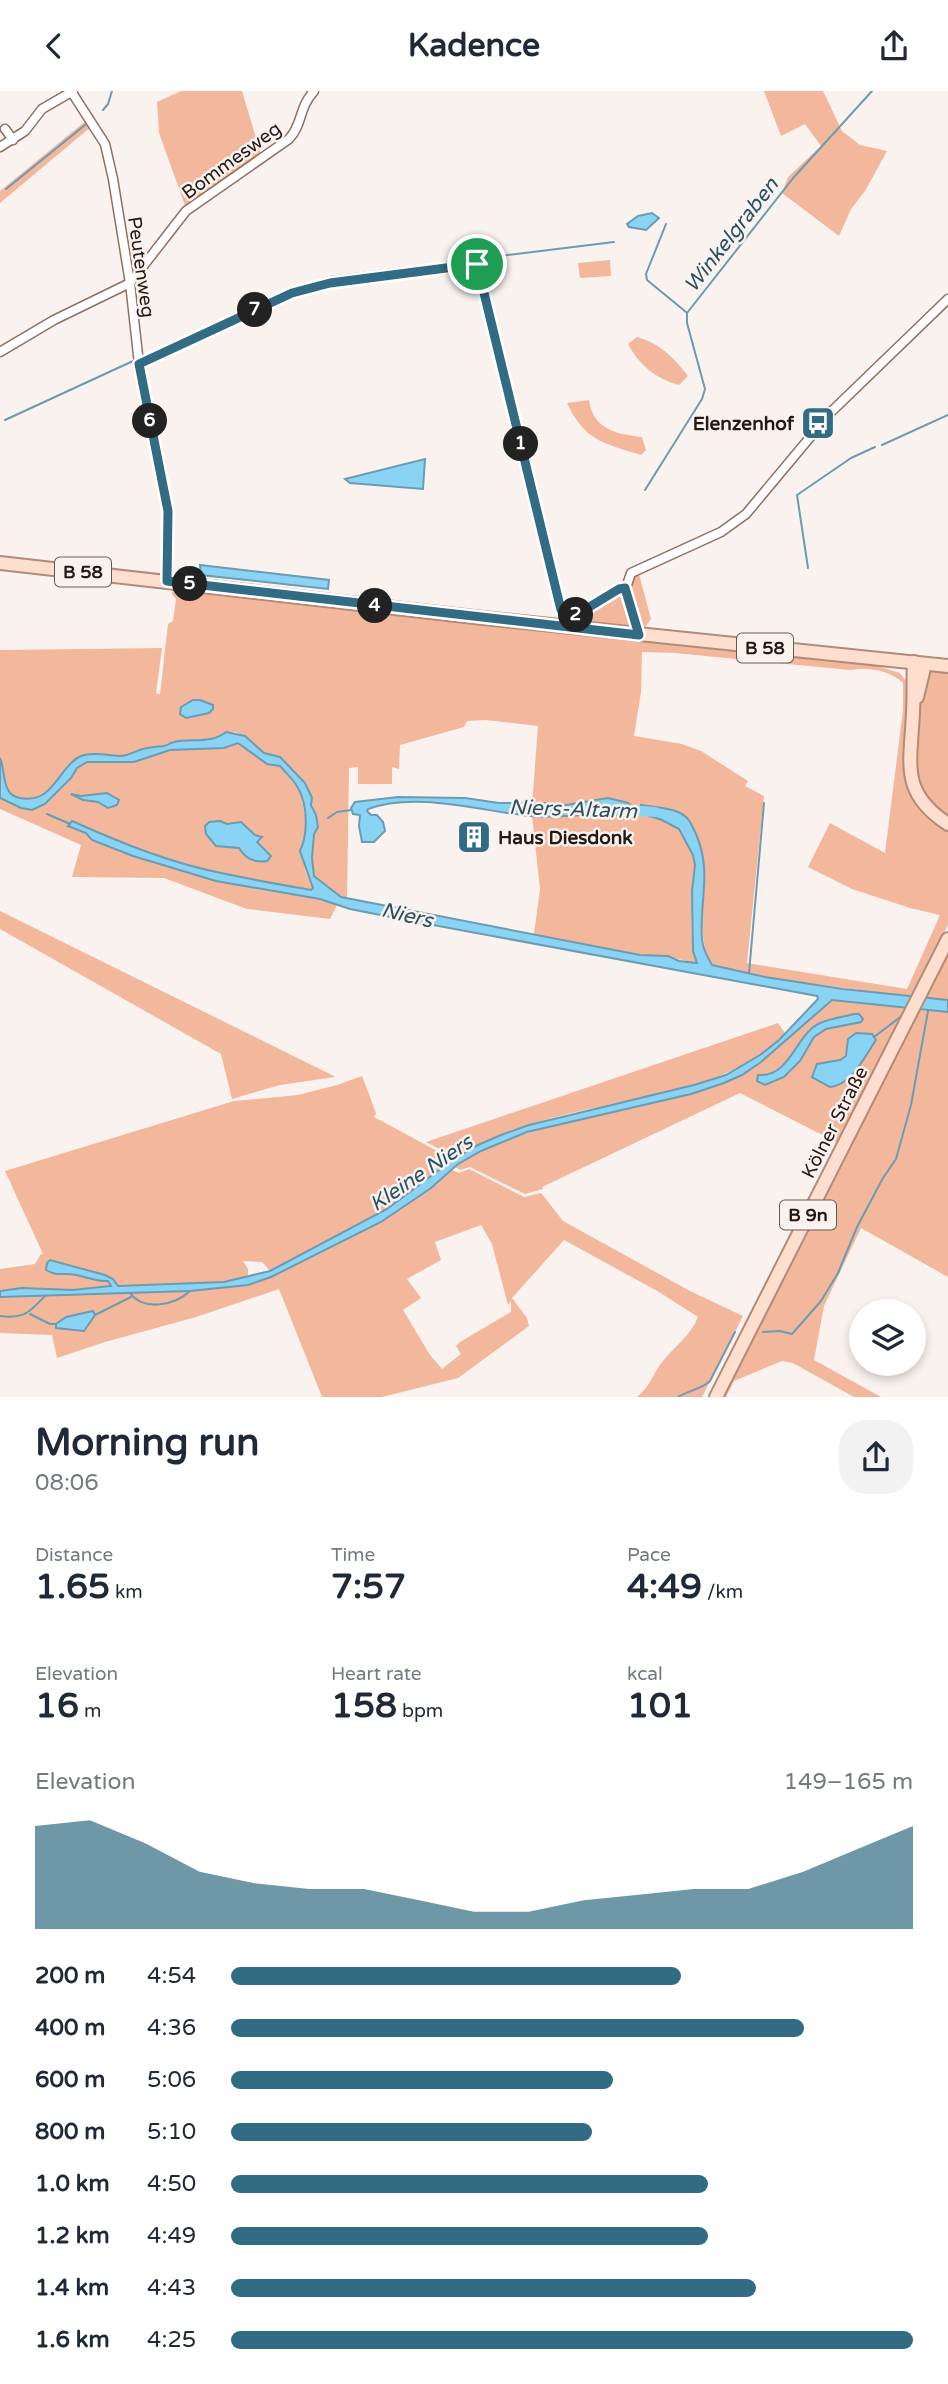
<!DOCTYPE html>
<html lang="en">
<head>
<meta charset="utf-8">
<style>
  body { margin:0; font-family:"Varela Round",sans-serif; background:#f2f2f3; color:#1f2937; height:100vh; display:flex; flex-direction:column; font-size:26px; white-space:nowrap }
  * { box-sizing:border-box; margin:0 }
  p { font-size:23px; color:#747a83 }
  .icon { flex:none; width:38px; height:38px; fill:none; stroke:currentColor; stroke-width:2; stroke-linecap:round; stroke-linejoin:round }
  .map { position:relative; height:1306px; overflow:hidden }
  .side { display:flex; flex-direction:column; background:#fff; flex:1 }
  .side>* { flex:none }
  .controls { position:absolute; left:849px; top:1208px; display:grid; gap:14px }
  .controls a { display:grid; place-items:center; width:77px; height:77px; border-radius:50%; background:#fff; box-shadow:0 4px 10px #0003; font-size:35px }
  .pin { position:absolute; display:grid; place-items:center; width:60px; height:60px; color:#fff; margin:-30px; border:4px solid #fff; border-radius:50%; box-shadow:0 2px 7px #0007 }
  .km { position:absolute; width:35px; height:35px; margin:-18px; border-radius:50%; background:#222; color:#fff; font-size:19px; line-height:35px; text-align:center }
  .round { display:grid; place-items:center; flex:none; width:74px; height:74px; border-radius:28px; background:#f2f2f3 }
  .summary { display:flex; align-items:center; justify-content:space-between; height:119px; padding:0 35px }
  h1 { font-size:38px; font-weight:800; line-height:52px }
  .metrics { display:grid; grid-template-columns:repeat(3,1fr); gap:10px; height:119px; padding:7px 35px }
  .metrics div { display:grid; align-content:center }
  .metrics b { font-size:35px; font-weight:800 }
  .metrics small { font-size:19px; font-weight:400 }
  .metrics p { font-size:19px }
  .chart { height:196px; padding:14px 35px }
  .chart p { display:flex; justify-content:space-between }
  .chart svg { width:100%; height:126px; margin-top:7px; fill:#316c84; opacity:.7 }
  ul { padding:0 35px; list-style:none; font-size:23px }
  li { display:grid; grid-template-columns:112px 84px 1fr; align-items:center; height:52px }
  li i { height:18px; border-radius:9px; background:#316c84 }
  header { display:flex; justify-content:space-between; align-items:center; height:91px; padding:0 35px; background:#fff; font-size:32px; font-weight:800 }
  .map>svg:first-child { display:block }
  .green { fill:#f3b79c; fill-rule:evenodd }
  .water { fill:#89d4f5; stroke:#6b9cb1; stroke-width:2 }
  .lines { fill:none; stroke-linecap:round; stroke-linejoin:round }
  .stream { stroke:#6b9cb1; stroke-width:2 }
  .river { stroke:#89d4f5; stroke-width:10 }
  .minor-casing { stroke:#917061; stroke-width:11 }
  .primary-casing { stroke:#b28b78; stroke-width:16 }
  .minor { stroke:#fff; stroke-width:8 }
  .primary { stroke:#fedece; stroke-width:12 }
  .route-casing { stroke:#fff; stroke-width:14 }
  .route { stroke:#316c84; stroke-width:9 }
  .labels { text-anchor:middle; stroke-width:5; stroke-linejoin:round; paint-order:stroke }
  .shield { fill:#faf2ef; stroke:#665a55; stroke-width:2 }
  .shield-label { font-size:18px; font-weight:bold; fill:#261913 }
  .street-label { font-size:19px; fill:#261913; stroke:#faf2ef }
  .poi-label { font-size:19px; font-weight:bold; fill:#261913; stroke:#faf2ef; text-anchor:end }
  .water-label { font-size:21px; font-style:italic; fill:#285264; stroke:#faf2ef }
</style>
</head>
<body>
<header><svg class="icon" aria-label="back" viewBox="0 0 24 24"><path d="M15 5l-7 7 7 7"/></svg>Kadence<svg class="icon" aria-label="share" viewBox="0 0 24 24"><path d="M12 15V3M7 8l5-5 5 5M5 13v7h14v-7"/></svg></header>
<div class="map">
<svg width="948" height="1306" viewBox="0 0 948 1306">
  <rect width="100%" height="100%" fill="#faf2ef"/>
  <g class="green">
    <polygon points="181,0 242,0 262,67 187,120 159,42 157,11"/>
    <polygon points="764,0 823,0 842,40 860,54 887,60 865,100 851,118 839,145 782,102 788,86 821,55 805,33 781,45"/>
    <polygon points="88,28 92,35 0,112 0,100"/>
    <polygon points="610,169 611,185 580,187 578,172"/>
    <path d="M637,246C661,253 673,266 688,285L679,294C656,288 639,274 628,253Z"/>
    <path d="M589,309C593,338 615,343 642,346L646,359L641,364C603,352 585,350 567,312Z"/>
    <path d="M638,479L651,528L639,544L864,571L900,582L908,593L905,674L948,738V834L911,906L765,886L712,874C689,834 717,787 697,746C683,717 671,717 641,715V722C653,726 666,729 676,737C685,743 695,764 695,775C696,806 685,842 698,872C687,871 676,866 666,866C622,863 577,851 534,843L540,798L532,725L608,722L627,725L608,707L566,714L546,712L532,714L538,635L486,629L467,630L464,636L400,654L399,678L392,676V693H358V676L349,677L347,808L341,806L314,785L312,767L316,724L305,692L280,666L264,662L245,645L235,641H226L219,647L174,651L165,655L139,659L127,665L84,664L77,667L65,678L61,686L46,702L32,707H17L5,696L0,667V559L162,557L156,602L160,603L168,533L173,530L176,508L172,503L173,497L269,510L346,512L581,538L593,516L619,498ZM642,561L675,562L850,579C867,576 891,579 903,592V619L885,762L830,732L808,776L852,798L910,817L940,824L907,898L747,872L764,705L745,695L748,690L701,660L682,653L634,645L641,601Z"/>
    <path d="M935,580L948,581V727C934,718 922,706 916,690C910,674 920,602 926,584Z"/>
    <path d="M238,652L267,673L280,675L300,700L307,735L303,765L305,779L313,797L311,799C281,793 250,790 220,782C170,769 120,752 72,730L92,749L158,773L216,790L320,808L337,814L330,828L247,818L164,787L72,786L81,754L0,718V707L21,717L42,714L63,696L77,677L87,671H134L170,659L224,657Z"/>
    <polygon points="0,820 334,985 335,986 280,994 232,1008 221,963 0,838"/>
    <polygon points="948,863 948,909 925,908"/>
    <path d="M832,909L906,917L894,941L893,948L840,1053L740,1002L542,1096L543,1098L525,1103L470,1076L460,1079L455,1076C489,1050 529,1041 568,1032C620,1019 673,1011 723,992C767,976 796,937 832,909ZM854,923L860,931L826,938L814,946L800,970L757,990L759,984C787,985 794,953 811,938C823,928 840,927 854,923ZM856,942L872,943L876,949L812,986L823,972L840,969L846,965L848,948Z"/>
    <polygon points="919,919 948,921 948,1186 861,1137 824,1215 814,1269 881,1306 854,1306 793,1272 782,1270 734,1290 726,1306 720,1306 851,1045"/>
    <path d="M778,932L785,942C750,979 705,992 657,1003C587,1020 508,1029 449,1072L443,1070L441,1059L426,1051Z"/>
    <polygon points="362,985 376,1022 374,1026 439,1061 441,1071 445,1075 387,1118 270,1180 262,1171 243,1170 248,1178 248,1187 224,1191 118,1195 115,1193 99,1198 0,1200 0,1178 35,1173 41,1163 43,1163 5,1080 234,1010 298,1004 337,994"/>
    <path d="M469,1078L524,1106L541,1102L563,1130L690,1200L743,1225L702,1306H637C650,1296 653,1282 663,1270C675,1255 691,1244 698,1226L659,1201L564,1149L512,1207L527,1227L529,1235L458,1287L382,1306H322L279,1198L196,1226L105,1251L57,1267L52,1244L0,1242V1206L190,1200L248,1194L271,1186L381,1131L431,1097L452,1079L459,1082ZM481,1134L492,1153L508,1214L511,1210V1221L460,1251L456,1255L461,1263L442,1278L430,1264L403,1219L421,1207L407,1188L441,1169L435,1151Z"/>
  </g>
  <g class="water">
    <polygon points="652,122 659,127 646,139 629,136 627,133 638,125"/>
    <polygon points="425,368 423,398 350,392 345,388"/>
    <polygon points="200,474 329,489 328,498 201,484"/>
    <polygon points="193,609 200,609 213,614 213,618 209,622 186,627 180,623 181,616"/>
    <path d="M226,641L245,645L264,662L280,666L305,692L312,707L311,714L316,724L318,736L314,743L312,767L314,785L341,806L640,864L668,865L679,870L697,872L693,860L692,800L695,774L693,764L679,738L662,729L641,722V714C653,716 667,716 678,721C688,725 691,732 695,741C713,779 699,810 702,848C703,858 707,865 712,874L765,886L843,898L948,909V921L832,909L761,971L742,984L724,992L691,1003L527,1041L481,1060L458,1073L431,1097L381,1131L271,1186L248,1194L190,1200L0,1206V1200L22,1197L73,1199L111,1195L108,1190C94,1191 81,1183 68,1183C58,1183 55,1184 46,1179L47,1172L50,1169L105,1184L113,1188L118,1195L224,1191L270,1180L387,1118L451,1070L478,1054L501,1044L529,1034L694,994L726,984L760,964L779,949L818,908L817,905L406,829L350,818L320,808L216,790L133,765L92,749L86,742L68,735L72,730C121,752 173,773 226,783C254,789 283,794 311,799L313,797L300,760C308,744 308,714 298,697C294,689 286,682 280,675L267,673L238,652L224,657L170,659L134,671H87L77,677L71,687L45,713L32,719L21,717L0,707V667C6,681 1,704 20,707C54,713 58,677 79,666C91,660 109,665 122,665C128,664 132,662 137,660C146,656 155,656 164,655C169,654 169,652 174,651C192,647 211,653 226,641Z"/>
    <polygon points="107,702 119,709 117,714 108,717 98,711 83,709 71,703 81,705"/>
    <path d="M398,706L465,707L499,712H546L566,714L608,707L628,712L632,716V722L628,725C595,720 562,728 530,725C480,720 416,700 368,718L367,720L371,724H377L383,731L385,740L374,751H362L359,735L360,724L353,723L351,717L355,711Z"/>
    <path d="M220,730L227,733L241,731L255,744L262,746L257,751L271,765L267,770C255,772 245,767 239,757L216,755L206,743L205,735L209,731Z"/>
    <path d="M854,923H859L863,928L861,931L826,938L814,946L800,970L784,986L765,994L757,990L758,984C787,986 794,953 811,938C822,928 840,927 854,923Z"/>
    <path d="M856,942L872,943L876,949C864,966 852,994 830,996L812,986L817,973L840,969L846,965L848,948Z"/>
    <polygon points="93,1220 95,1224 84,1240 56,1237 56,1233 66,1226"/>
  </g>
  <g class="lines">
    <g class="stream">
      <polyline points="103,19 108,13 112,0"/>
      <polyline points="6,98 85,34"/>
      <polyline points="666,133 646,183 647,189 686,221"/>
      <polyline points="241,221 293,197 329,186 614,151"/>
      <polyline points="5,329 133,270"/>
      <polyline points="882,354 948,324"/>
      <polyline points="645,399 702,308 705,298 687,232 687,222 794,86 872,0"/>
      <polyline points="808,477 797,404 851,367 875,356"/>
      <polyline points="47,723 70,733"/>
      <polyline points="328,727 337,721 351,719"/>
      <polyline points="749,882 764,712"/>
      <polyline points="874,946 903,924"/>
      <path d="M130,1202C144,1221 175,1214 190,1200"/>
      <polyline points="30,1223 50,1233 56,1233"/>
      <polyline points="95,1224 131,1206"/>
      <path d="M0,1225C24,1228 29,1222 45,1205"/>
      <polyline points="763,1241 780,1240 792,1243 821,1210 838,1182 857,1136 883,1087 896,1068 911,1014 928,920"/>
      <path d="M678,1306C687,1300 702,1298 710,1290L735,1241"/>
    </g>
    <polyline class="river" points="619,718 655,721"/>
    <g class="minor-casing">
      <g id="minor">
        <polyline points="71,0 105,53 113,88 130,192 139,273 168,420 167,490"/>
        <polyline points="5,38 13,49"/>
        <polyline points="0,56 25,40 42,18 73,0"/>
        <path d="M0,261L54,229L130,192L186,120L289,48C303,33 298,18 314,0"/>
        <polyline points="139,273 292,202 330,192 477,173 561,518 576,525 619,498 626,497"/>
        <polyline points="639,544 626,497 631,482 721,441 746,423 832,320 948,208"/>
      </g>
    </g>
    <g class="primary-casing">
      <g id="primary">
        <polyline points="0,472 474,526 948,575"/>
        <path d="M914,571C913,588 914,604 913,621C911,672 899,701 948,733"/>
        <polyline points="917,606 925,573"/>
        <polyline points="716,1306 948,848"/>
      </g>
    </g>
    <use href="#minor" class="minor"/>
    <use href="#primary" class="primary"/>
  </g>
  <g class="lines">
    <g class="route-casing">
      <polygon id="route" points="477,173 561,519 576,524 619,498 625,497 639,544 167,490 168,420 139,273 292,202 330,192"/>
    </g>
    <use href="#route" class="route"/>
  </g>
  <defs>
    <g id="bus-square" transform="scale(1.75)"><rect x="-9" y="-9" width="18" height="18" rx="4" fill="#316c84" stroke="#faf2ef"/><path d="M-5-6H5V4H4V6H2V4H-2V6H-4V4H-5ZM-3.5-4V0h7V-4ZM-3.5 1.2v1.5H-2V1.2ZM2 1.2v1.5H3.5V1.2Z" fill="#fff"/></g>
    <g id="building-square" transform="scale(1.75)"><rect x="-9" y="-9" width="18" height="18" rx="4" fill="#316c84" stroke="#faf2ef"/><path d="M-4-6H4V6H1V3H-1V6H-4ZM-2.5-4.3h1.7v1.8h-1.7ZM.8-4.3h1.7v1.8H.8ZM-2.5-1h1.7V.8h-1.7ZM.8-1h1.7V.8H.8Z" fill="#fff"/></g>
  </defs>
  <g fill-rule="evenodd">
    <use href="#bus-square" x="818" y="332"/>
    <use href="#building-square" x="474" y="746"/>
  </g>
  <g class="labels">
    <g class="shield">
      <rect x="55" y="466.5" width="56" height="29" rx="5"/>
      <rect x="737" y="542.5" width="56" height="29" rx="5"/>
      <rect x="780" y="1109.5" width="56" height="29" rx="5"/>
    </g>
    <g class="shield-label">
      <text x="83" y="487">B 58</text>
      <text x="765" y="563">B 58</text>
      <text x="808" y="1130">B 9n</text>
    </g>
    <g class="street-label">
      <text transform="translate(231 69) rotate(-36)" y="7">Bommesweg</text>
      <text transform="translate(142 176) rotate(82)" y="7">Peutenweg</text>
      <text transform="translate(834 1031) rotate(-63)" y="7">Kölner Straße</text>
    </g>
    <g class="poi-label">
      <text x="794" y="339">Elenzenhof</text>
      <text x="498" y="753" text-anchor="start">Haus Diesdonk</text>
    </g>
    <g class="water-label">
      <text transform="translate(731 144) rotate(-52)" y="7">Winkelgraben</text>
      <text transform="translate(573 718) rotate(2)" y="7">Niers-Altarm</text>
      <text transform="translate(407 824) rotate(13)" y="7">Niers</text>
      <text transform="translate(421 1082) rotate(-34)" y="7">Kleine Niers</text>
    </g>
  </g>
</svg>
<div class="controls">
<a><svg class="icon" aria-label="layers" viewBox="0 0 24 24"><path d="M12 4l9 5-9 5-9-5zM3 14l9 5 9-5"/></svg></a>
</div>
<div class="pin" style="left:477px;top:173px;background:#1e9e55"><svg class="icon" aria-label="arrive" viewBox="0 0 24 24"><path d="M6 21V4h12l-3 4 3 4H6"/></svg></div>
<b class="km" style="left:521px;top:353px">1</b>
<b class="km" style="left:576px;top:524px">2</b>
<b class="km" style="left:375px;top:515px">4</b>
<b class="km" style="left:190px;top:493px">5</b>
<b class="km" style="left:150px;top:330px">6</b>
<b class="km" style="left:255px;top:219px">7</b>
</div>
<section class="side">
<div class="summary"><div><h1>Morning run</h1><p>08:06</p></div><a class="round"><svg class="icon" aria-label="share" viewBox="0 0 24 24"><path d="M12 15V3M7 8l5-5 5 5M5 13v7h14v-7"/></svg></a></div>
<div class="metrics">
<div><p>Distance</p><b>1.65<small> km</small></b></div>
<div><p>Time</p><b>7:57</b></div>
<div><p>Pace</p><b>4:49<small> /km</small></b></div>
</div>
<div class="metrics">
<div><p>Elevation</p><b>16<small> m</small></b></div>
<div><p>Heart rate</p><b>158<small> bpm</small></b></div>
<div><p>kcal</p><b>101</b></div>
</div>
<div class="chart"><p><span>Elevation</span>149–165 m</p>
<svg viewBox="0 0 160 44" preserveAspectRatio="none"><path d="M0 44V8L10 6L20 14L30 24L40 28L50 30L60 30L70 34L80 38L90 38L100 34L110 32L120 30L130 30L140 24L150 16L160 8V44z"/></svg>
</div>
<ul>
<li><b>200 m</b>4:54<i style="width:66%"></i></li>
<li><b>400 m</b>4:36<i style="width:84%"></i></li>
<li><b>600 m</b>5:06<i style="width:56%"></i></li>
<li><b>800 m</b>5:10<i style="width:53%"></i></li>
<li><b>1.0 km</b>4:50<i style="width:70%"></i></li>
<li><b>1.2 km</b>4:49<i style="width:70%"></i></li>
<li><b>1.4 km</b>4:43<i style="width:77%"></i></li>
<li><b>1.6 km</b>4:25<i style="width:100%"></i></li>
</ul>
</section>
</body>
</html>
